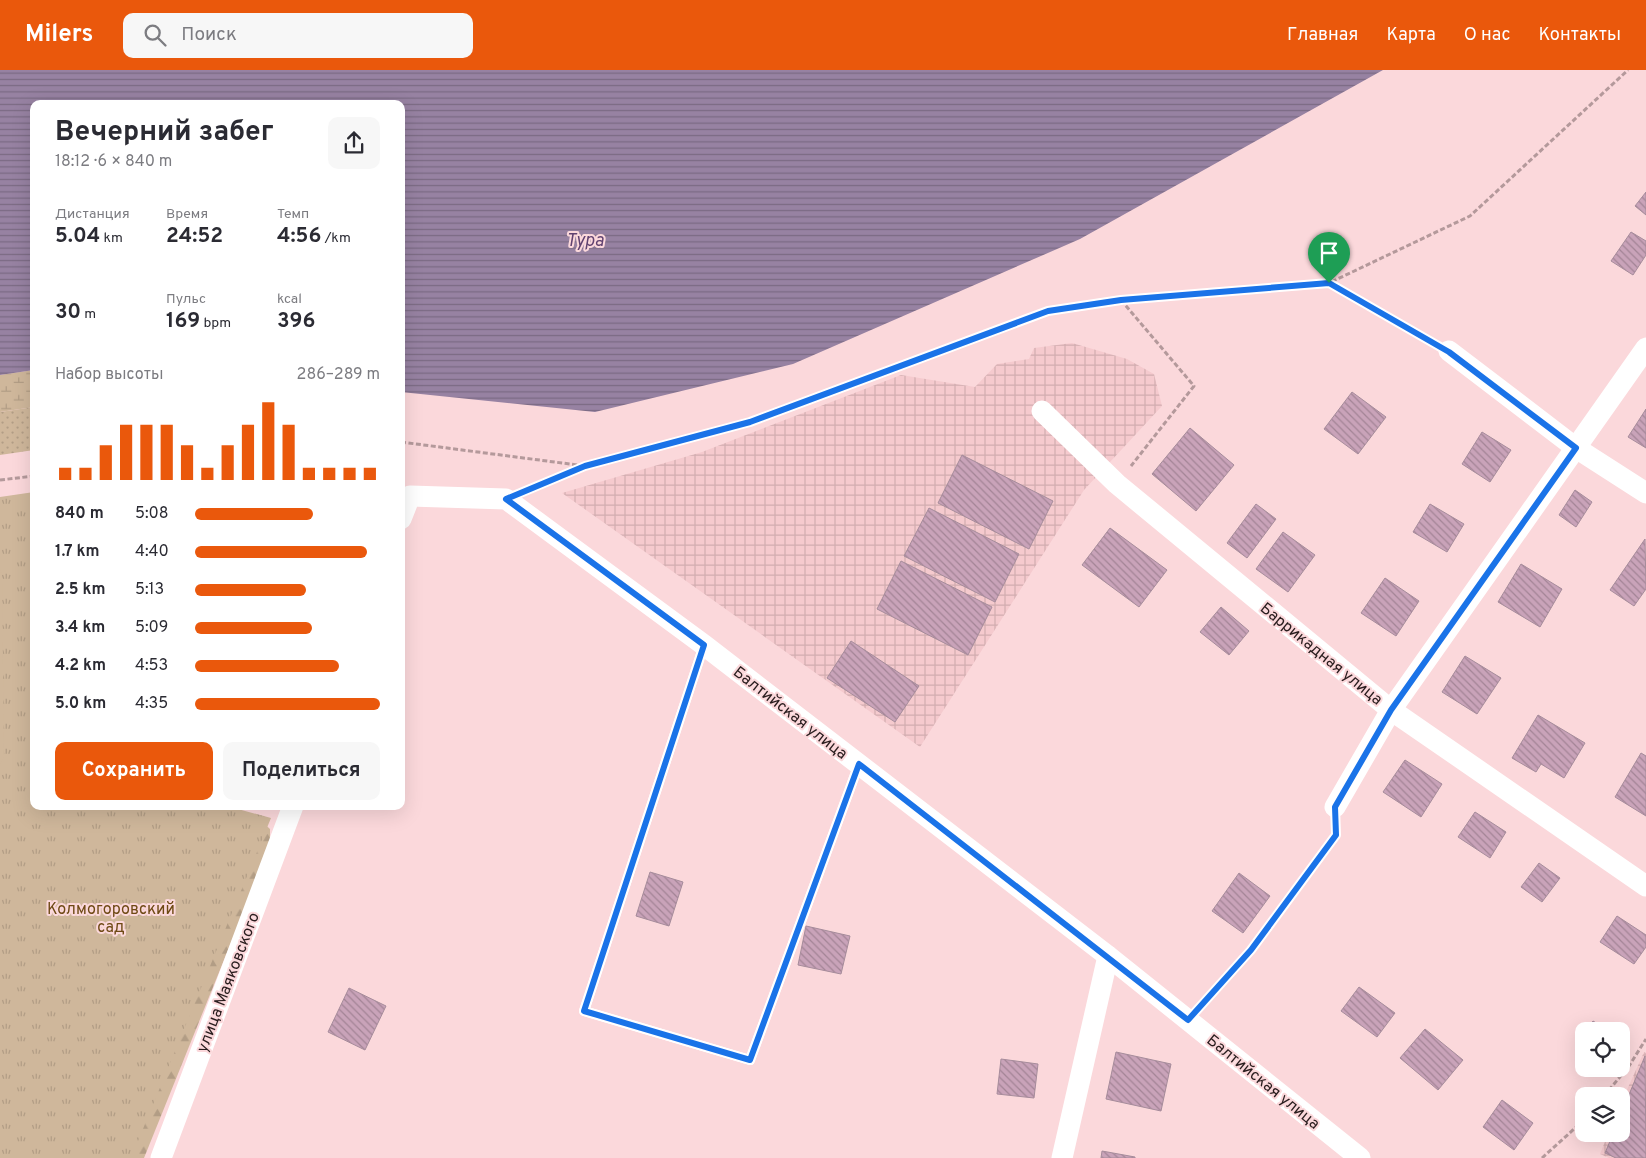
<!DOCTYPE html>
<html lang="ru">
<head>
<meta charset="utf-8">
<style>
  body { margin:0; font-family:Overpass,sans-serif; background:#f7f7f7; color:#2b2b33; height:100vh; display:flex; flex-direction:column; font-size:19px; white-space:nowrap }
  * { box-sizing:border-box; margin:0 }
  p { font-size:16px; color:#7c7c81 }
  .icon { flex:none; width:28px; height:28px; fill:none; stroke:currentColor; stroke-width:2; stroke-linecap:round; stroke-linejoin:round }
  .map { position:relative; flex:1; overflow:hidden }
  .details { position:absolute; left:30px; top:30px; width:375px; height:710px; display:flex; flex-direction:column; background:#fff; border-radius:10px; box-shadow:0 5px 20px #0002 }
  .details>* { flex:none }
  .controls { position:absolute; left:1575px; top:952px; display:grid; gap:10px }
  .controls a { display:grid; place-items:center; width:55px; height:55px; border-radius:10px; background:#fff; box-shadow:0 5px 20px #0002; font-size:25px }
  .pin { position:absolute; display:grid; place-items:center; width:42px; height:42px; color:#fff; margin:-51px -21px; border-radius:50% 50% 50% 0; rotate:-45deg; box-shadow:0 0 5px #0007 }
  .pin .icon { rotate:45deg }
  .round { display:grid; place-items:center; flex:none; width:52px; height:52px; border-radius:10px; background:#f7f7f7 }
  .headline { display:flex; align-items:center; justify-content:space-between; height:85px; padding:0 25px }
  h1 { font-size:28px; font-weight:700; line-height:38px }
  .stats { display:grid; grid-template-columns:repeat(3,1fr); gap:8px; height:85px; padding:5px 25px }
  .stats div { display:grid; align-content:center }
  .stats b { font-size:21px; font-weight:700 }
  .stats small { font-size:14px; font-weight:400 }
  .stats p { font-size:14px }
  .chart { height:140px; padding:10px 25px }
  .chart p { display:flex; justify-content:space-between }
  .chart svg { width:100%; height:90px; margin-top:5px; stroke:#ea580c; stroke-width:6 }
  .button { display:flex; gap:10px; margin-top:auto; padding:10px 25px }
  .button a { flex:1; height:58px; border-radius:10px; background:#ea580c; color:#fff; font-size:20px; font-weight:700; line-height:58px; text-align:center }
  .button a+a { background:#f7f7f7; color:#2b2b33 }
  ul { padding:0 25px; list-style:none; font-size:16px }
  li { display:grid; grid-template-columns:80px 60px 1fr; align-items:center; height:38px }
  li i { height:12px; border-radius:6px; background:#ea580c }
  header { display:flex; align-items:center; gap:30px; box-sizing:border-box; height:70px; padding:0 25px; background:#ea580c; color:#fff }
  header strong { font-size:24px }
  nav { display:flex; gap:28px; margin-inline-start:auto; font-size:18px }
  .search { width:350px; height:45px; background:#f7f7f7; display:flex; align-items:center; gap:12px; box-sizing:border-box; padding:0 18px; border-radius:10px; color:#7c7c81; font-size:19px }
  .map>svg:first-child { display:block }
  .industrial { fill:url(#industrial-grid) }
  .grass { fill:url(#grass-dots) }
  .forest { fill:url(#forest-firs) }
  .wetland { fill:url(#wetland-marsh) }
  .park { fill:url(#park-tufts) }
  .garden { fill:#cfb79b }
  .water { fill:url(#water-rules) }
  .building { fill:url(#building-back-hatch); stroke:#a68c9b }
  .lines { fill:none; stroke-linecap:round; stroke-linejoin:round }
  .path { stroke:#b4999b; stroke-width:3; stroke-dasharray:5 2.5; stroke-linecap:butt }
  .service { stroke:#fff; stroke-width:10 }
  .minor { stroke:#fff; stroke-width:21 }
  .route-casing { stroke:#fff; stroke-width:10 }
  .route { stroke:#1a73e8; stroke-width:6 }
  .labels { text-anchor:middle; stroke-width:4; stroke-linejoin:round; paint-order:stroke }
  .street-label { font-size:16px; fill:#291d1e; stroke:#fbd8db }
  .park-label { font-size:16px; fill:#6e4914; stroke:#fbd8db }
  .water-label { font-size:18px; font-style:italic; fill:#614270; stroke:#fbd8db }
</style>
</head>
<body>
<header>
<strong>Milers</strong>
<div class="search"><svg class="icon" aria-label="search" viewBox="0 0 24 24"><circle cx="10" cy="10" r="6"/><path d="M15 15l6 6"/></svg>Поиск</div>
<nav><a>Главная</a><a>Карта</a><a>О нас</a><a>Контакты</a></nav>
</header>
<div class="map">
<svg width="1646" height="1088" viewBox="0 0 1646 1088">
  <defs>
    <pattern id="industrial-grid" width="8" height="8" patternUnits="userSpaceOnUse" patternTransform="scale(1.25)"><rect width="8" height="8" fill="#f5cace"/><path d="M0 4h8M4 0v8" fill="none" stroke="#d2adb0"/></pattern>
    <pattern id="grass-dots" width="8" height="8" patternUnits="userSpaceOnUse" patternTransform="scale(1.25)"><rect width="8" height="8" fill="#cfb79b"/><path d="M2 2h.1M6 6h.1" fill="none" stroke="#b29d85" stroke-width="1.8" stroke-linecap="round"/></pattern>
    <pattern id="forest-firs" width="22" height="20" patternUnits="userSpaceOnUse" patternTransform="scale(1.25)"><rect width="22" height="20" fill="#cfb79b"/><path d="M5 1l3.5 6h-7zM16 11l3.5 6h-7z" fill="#b29d85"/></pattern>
    <pattern id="wetland-marsh" width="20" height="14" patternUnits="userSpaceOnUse" patternTransform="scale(1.25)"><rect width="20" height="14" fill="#cfb79b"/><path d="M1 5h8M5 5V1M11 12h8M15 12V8" fill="none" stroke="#b29d85"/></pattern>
    <pattern id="park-tufts" width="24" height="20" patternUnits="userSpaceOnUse" patternTransform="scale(1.25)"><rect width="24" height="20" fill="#cfb79b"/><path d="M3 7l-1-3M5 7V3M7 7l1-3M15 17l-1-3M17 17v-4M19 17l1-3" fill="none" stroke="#b29d85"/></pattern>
    <pattern id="water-rules" width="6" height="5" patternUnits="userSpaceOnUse" patternTransform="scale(1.25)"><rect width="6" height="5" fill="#9782a2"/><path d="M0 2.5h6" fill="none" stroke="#7b6a83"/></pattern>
    <pattern id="building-back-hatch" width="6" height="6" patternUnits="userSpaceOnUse" patternTransform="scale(1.25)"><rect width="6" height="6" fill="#c9a3b9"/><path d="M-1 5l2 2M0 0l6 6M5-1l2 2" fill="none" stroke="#a38496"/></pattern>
  </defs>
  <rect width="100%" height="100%" fill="#fbd8db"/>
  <g class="industrial">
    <polygon points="1072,273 1127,289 1154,304 1162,336 1084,420 920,677 562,423 702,382 901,305 975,317 997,294 1029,289 1034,278"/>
    <polygon points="1644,982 1646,983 1646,1088 1609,1088 1600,1084 1608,1064 1621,1064 1621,1033"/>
  </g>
  <polygon class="grass" points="34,337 34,380 0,385 0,342"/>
  <polygon class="forest" points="258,748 270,759 270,776 144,1088 91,1088"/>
  <polygon class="wetland" points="34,300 34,337 0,342 0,305"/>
  <polygon class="park" points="34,422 34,736 227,736 271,748 131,1088 0,1088 0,427"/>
  <polygon class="garden" points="0,499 2,506 4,687 0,695"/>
  <polygon class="water" points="0,0 1383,0 1080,169 793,294 595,342 401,322 401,34 34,34 34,300 0,305"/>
  <g class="building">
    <polygon points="1646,122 1646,145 1635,136"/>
    <polygon points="1631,162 1646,171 1646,185 1633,205 1611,191"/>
    <polygon points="1352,322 1386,347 1358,384 1324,359"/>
    <polygon points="1646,339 1646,378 1628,367"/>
    <polygon points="1190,358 1234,395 1196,441 1152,404"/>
    <polygon points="1482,362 1511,380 1490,412 1462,394"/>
    <polygon points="962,385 1053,431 1029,479 938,433"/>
    <polygon points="1575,420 1592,432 1576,457 1559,445"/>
    <polygon points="1256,434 1276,449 1247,488 1227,473"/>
    <polygon points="1430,434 1464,454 1447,482 1413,462"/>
    <polygon points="929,438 1019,484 995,532 904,486"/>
    <polygon points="1110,458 1167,500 1139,537 1082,495"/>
    <polygon points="1283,462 1315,485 1288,522 1256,499"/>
    <polygon points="1645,469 1646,519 1634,536 1610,520"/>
    <polygon points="901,491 992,537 968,585 877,539"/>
    <polygon points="1521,494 1562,519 1540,557 1498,532"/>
    <polygon points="1385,508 1419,531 1396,566 1361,543"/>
    <polygon points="1221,537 1249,561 1229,585 1200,562"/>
    <polygon points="851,571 919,616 895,652 827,608"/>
    <polygon points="1465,586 1501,608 1477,644 1442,622"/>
    <polygon points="1538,645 1585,673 1564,708 1541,694 1536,702 1512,688"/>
    <polygon points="1641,683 1646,686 1646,746 1615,727"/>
    <polygon points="1405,690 1442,714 1421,747 1383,722"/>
    <polygon points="1475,742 1506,762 1490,788 1458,767"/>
    <polygon points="1539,793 1560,808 1542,832 1521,817"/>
    <polygon points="650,802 683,812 669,856 636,846"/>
    <polygon points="1239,803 1270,826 1243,863 1212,841"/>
    <polygon points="1617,846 1646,865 1646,877 1634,894 1600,872"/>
    <polygon points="806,856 850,866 841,904 798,895"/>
    <polygon points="1359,917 1395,943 1377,967 1341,941"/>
    <polygon points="349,918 386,936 365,980 328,962"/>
    <polygon points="1593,951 1609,961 1586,961"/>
    <polygon points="1425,959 1463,990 1438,1020 1400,988"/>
    <polygon points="1584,965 1584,976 1579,973"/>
    <polygon points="1116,982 1171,994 1161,1041 1106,1029"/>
    <polygon points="1645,986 1646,1088 1616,1088 1605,1083 1613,1064 1621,1064 1621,1044"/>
    <polygon points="1001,989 1038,994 1034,1028 997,1024"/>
    <polygon points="1502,1030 1533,1053 1514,1080 1483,1057"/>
    <polygon points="1102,1081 1135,1087 1135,1088 1101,1088"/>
  </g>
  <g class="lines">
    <g class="path">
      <polyline points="1330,213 1428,270"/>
      <polyline points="1121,230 1194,316 1131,396"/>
      <polyline points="401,372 585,396 750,352 1048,241 1121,230 1329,213 1470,146 1628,0"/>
      <polyline points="0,410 34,406"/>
      <polyline points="532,418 584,397"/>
      <polyline points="1203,932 1251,880 1335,765 1335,760"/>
      <polyline points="1604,1026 1629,996 1646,969"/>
      <polyline points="1542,1088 1584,1050"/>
    </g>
    <polyline class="service" points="704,575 584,941 750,990 859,694"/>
    <g class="minor">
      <polyline points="1449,281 1576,378 1646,423"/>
      <polyline points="1042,341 1117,414 1391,640 1646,816"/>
      <polyline points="401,449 410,426 506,429 704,575 1108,886 1360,1088"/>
      <polyline points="1335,737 1391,640 1646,278"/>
      <polyline points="161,1088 293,736"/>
      <polyline points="1062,1088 1108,886"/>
    </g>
  </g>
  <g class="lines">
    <g class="route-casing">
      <polygon id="route" points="1329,213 1449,282 1576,378 1391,640 1335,737 1336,765 1251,880 1188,950 859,694 750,990 584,941 704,575 506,429 585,396 750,352 1048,241 1121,230"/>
    </g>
    <use href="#route" class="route"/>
  </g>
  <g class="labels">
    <g class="street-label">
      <text transform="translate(1322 583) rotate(39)" y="6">Баррикадная улица</text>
      <text transform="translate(791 642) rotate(38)" y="6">Балтийская улица</text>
      <text transform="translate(227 912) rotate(-69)" y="6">улица Маяковского</text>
      <text transform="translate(1264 1011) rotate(39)" y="6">Балтийская улица</text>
    </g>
    <g class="park-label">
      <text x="111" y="844">Колмогоровский<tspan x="111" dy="18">сад</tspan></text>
    </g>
    <g class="water-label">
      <text x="585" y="176">Тура</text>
    </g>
  </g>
</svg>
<div class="controls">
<a><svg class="icon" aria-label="locate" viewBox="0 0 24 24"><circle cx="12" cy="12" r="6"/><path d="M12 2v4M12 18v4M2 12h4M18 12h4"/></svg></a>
<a><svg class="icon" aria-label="layers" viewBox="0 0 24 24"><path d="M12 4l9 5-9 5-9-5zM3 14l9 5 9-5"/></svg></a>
</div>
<div class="pin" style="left:1329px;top:213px;background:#1e9e55"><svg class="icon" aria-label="arrive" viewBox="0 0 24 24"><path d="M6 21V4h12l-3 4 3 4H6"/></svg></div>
<section class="details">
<div class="headline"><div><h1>Вечерний забег</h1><p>18:12 · 6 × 840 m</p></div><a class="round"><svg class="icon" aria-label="share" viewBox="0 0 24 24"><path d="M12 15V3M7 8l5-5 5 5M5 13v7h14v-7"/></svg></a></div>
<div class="stats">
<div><p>Дистанция</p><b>5.04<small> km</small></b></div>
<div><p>Время</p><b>24:52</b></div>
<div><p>Темп</p><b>4:56<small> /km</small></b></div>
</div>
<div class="stats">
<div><b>30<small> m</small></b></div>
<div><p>Пульс</p><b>169<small> bpm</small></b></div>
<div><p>kcal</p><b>396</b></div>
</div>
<div class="chart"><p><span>Набор высоты</span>286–289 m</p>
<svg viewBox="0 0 160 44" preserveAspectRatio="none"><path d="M5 44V38M15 44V38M25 44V27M35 44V17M45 44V17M55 44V17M65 44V27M75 44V38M85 44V27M95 44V17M105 44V6M115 44V17M125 44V38M135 44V38M145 44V38M155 44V38"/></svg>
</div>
<ul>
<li><b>840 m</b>5:08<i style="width:64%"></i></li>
<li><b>1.7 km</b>4:40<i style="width:93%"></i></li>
<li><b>2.5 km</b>5:13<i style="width:60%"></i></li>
<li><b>3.4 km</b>5:09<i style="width:63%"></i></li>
<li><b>4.2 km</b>4:53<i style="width:78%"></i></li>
<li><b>5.0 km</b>4:35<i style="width:100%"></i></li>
</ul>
<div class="button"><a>Сохранить</a><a>Поделиться</a></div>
</section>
</div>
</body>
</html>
